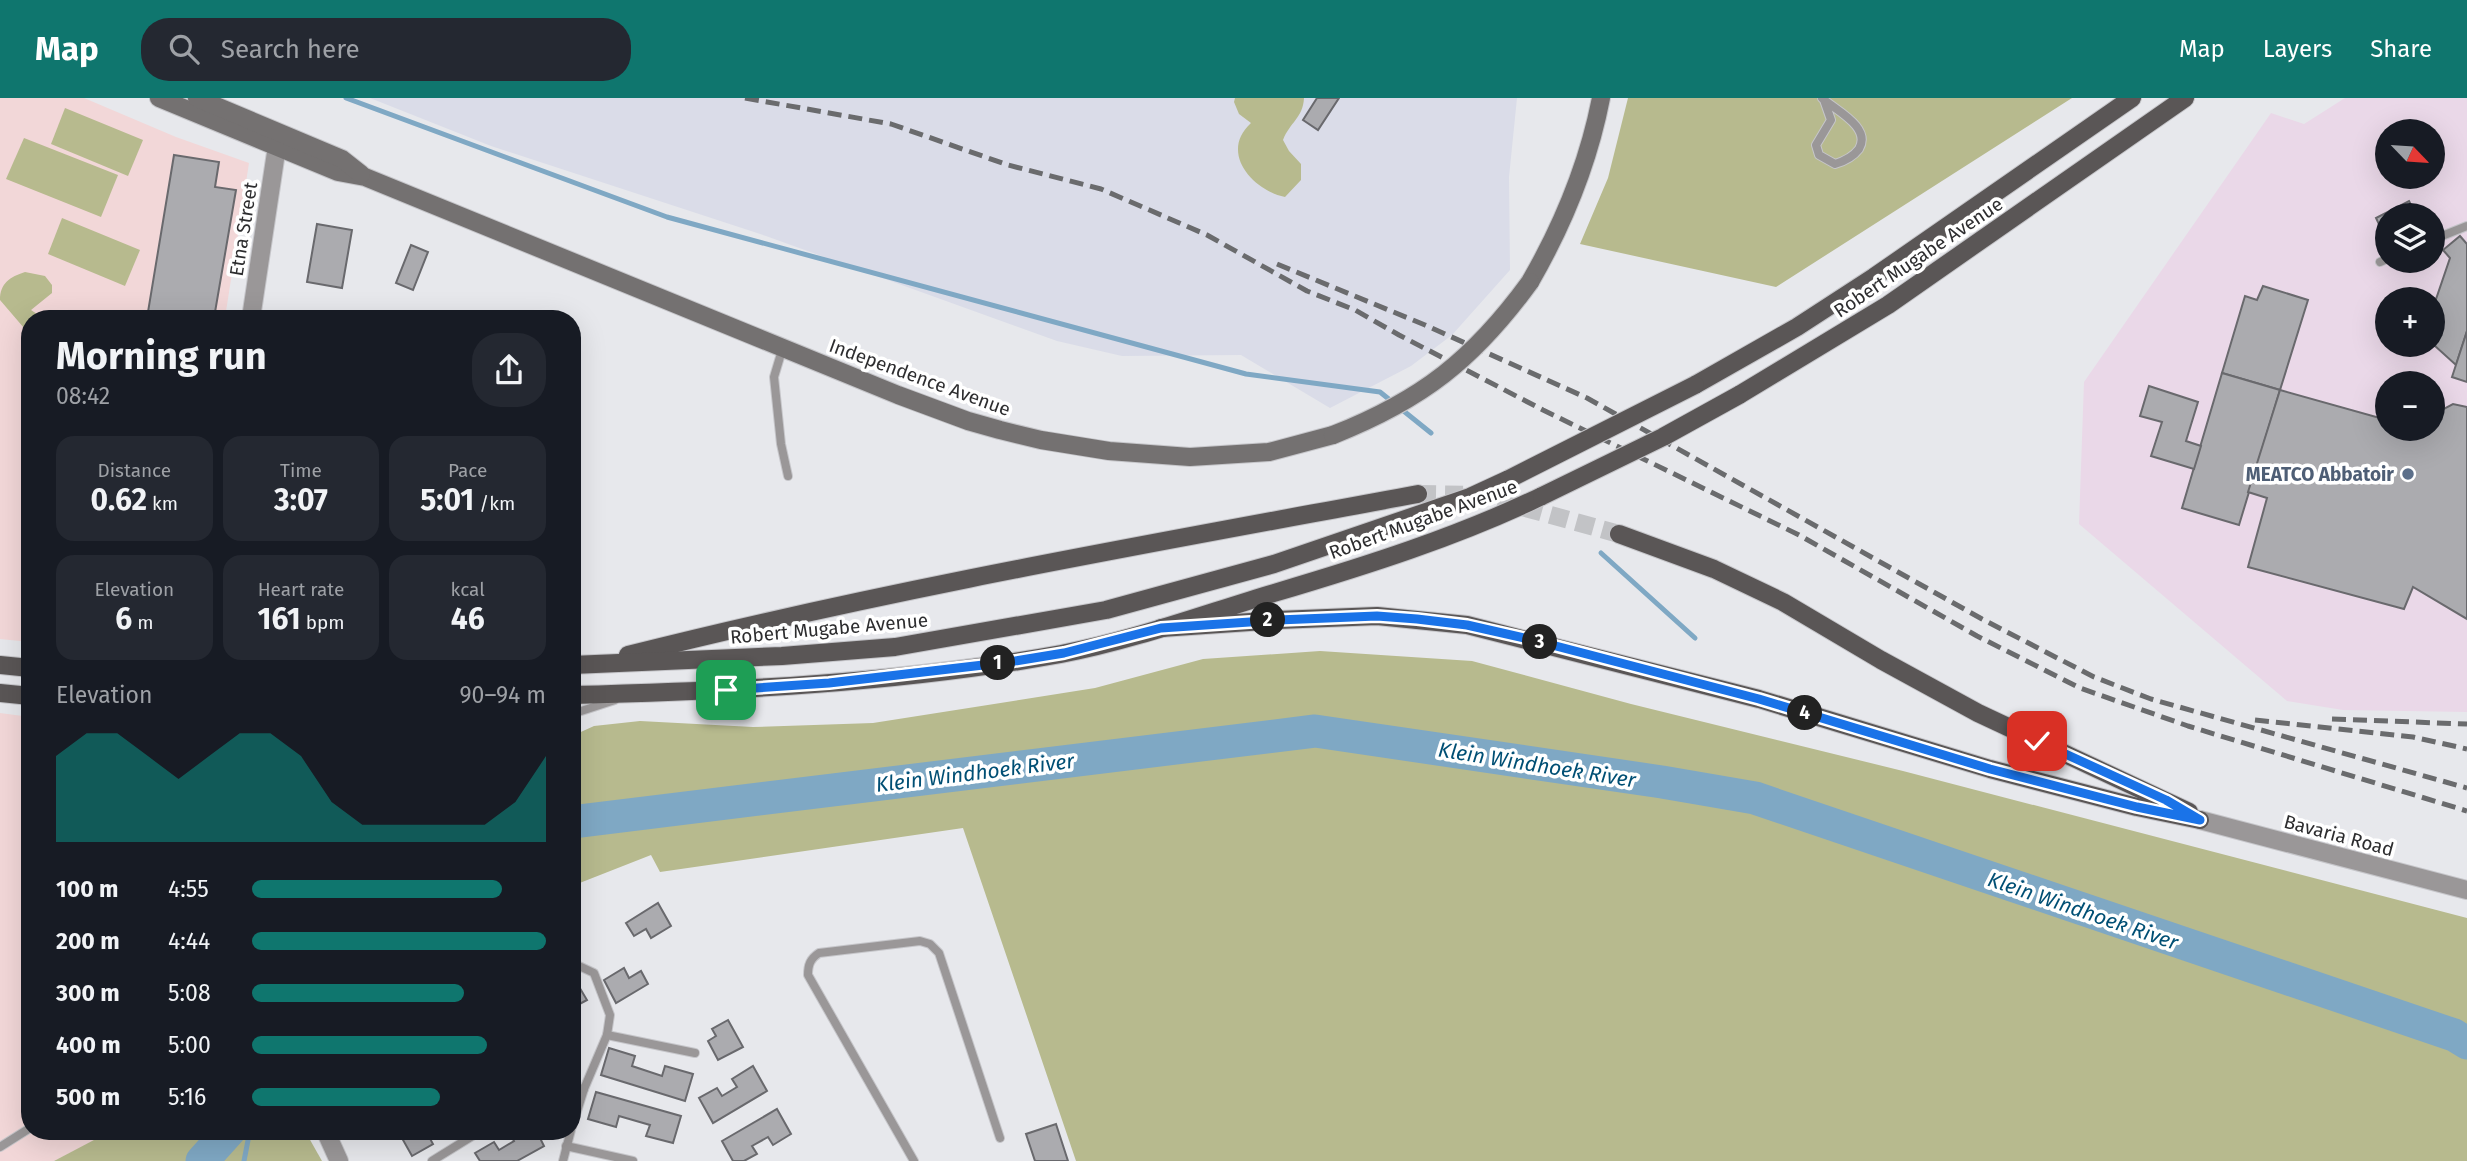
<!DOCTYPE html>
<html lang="en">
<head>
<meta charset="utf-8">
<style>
  body { margin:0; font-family:"Fira Sans",sans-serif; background:#242831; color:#f1f3f6; height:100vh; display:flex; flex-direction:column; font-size:26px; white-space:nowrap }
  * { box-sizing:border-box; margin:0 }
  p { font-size:23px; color:#9ea1a6 }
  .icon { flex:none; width:38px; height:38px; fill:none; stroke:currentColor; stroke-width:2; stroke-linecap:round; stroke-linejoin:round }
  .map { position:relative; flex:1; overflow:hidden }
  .drawer { position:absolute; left:21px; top:212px; width:560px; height:830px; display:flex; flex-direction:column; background:#171b24; border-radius:28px; box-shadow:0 7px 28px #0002 }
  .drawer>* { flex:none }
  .needle { width:46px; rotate:115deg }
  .tools { position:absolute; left:2375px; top:21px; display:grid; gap:14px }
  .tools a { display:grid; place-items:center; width:70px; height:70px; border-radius:50%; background:#171b24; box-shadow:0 7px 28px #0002; font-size:35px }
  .pin { position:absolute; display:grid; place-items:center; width:60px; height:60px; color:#fff; margin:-30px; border-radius:14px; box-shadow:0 4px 10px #0006 }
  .km { position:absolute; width:35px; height:35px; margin:-18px; border-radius:50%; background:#222; color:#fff; font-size:19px; line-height:35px; text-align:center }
  .round { display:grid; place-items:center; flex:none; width:74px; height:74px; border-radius:28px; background:#242831 }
  .summary { display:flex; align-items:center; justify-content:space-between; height:119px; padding:0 35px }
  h1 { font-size:38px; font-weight:700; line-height:52px }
  .metrics { display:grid; grid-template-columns:repeat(3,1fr); gap:10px; height:119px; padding:7px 35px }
  .metrics div { display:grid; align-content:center; border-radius:18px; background:#242831; text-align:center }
  .metrics b { font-size:30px; font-weight:700 }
  .metrics small { font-size:19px; font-weight:400 }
  .metrics p { font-size:19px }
  .chart { height:196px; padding:14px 35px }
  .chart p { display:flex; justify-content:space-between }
  .chart svg { width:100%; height:126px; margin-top:7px; fill:#0f766e; opacity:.7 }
  ul { padding:0 35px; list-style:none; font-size:23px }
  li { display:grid; grid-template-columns:112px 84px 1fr; align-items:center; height:52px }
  li i { height:18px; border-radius:9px; background:#0f766e }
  header { display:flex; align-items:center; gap:42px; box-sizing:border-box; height:98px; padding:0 35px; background:#0f766e; color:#fff }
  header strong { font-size:33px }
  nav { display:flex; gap:38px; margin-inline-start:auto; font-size:24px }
  .search { width:490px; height:63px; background:#242831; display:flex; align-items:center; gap:18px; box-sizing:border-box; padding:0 24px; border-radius:28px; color:#9ea1a6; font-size:26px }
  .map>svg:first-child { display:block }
  .built { fill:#dadce8 }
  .industrial { fill:#ead8e8; fill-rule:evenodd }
  .education { fill:#f2d7d8 }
  .green { fill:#b7ba8e }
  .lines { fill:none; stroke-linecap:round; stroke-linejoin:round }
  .stream { stroke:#7fa8c4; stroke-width:5 }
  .river { stroke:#7fa8c4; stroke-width:33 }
  .building { fill:#ababaf; stroke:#69696d; stroke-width:2 }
  .primary-tunnel { stroke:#c2c3c6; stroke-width:18; stroke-dasharray:18 9; stroke-linecap:butt }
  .service-casing { stroke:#c6c6ca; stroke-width:10 }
  .tertiary-casing { stroke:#c6c6ca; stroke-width:20 }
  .secondary-casing { stroke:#c6c6ca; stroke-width:20 }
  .primary-casing { stroke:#c6c6ca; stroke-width:20 }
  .service { stroke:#9a9798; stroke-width:8 }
  .tertiary { stroke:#9a9798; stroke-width:18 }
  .secondary { stroke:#747171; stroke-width:18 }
  .primary { stroke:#5a5656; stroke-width:18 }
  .rail { stroke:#6a6b6d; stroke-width:5; stroke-dasharray:14 7; stroke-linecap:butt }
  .secondary-bridge-casing { stroke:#c6c6ca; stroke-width:20; stroke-linecap:butt }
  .primary-bridge-casing { stroke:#c6c6ca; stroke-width:20; stroke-linecap:butt }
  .secondary-bridge { stroke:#747171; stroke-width:18 }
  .primary-bridge { stroke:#5a5656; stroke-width:18 }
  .route-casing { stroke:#fff; stroke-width:14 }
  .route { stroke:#1a73e8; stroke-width:9 }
  .service-dot { fill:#5c6f8a; stroke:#fff; stroke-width:2.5 }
  .labels { text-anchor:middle; stroke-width:7; stroke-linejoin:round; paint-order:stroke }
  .street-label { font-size:19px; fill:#2d2d2f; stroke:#fff }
  .service-label { font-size:19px; font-weight:bold; fill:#4e5e75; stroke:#fff; text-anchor:end }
  .water-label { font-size:21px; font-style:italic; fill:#004f74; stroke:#fff }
</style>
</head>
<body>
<header>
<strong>Map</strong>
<div class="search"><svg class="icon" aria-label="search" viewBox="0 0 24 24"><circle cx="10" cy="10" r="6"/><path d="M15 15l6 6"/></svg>Search here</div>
<nav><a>Map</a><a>Layers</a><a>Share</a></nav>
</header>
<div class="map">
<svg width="2467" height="1063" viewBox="0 0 2467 1063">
  <rect width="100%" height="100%" fill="#e7e8ec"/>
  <polygon class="built" points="370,0 1517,0 1509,79 1510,172 1452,237 1411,268 1330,310 1241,257 1122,258 1057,243 766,138 491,48"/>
  <path class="industrial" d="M2345,0H2467V614L2343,612L2287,603L2079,426L2084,284L2271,15L2304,26ZM2387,33H2432V79H2387ZM2387,117H2432V163H2387ZM2387,201H2432V247H2387ZM2387,285H2432V331H2387Z"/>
  <g class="education">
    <polygon points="0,0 84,0 176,39 249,65 225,220 30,220 30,544 0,541"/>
    <polygon points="0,615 30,619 30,1032 113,1033 54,1063 0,1063"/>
  </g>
  <g class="green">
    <path d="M1235,0H1304C1303,20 1290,24 1283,42L1289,53L1301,66V82L1285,99C1252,92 1219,54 1251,25L1239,16L1234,4Z"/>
    <polygon points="1628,0 2072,0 1776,189 1580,146 1608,80"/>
    <polygon points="65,10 143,42 128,78 51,46"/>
    <polygon points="24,40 118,77 101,119 6,81"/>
    <polygon points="62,120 140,152 125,188 48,156"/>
    <path d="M25,174L45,178L52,187V195L31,212L40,218L45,214L50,220H30V237L0,202C0,185 10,179 25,174Z"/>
    <polygon points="1320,553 1472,563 1631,606 1903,673 2467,820 2467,1063 1076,1063 963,730 660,774 651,757 572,788 572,638 594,628 640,623 753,629 873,625 1095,590 1203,561"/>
    <polygon points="113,1032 305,1033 322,1063 54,1063"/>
  </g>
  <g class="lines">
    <g class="stream">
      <polyline points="346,0 667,119 1246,276 1380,294 1431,335"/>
      <polyline points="1601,455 1695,540"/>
      <polyline points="244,1063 250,1032"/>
    </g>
    <g class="river">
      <polyline points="572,724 1315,633 1662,684 1755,700 2454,937 2467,945"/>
      <polyline points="202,1063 230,1032"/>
    </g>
  </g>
  <g class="building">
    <polygon points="1317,0 1339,0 1318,32 1303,22"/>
    <polygon points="174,57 219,64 215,89 236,92 214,220 147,220"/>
    <polygon points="2409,103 2416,117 2387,117 2387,138 2385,139 2376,120"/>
    <polygon points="317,126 352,132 342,190 307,184"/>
    <polygon points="2460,138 2467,146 2467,233 2456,267 2435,248 2439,235 2432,231 2432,213 2450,160 2443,152"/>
    <polygon points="411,147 428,154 413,192 396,185"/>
    <polygon points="2263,188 2308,202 2280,292 2222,275 2245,198 2257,202"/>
    <polygon points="2467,233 2467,284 2452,279"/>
    <polygon points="2222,275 2280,292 2239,427 2182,410"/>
    <polygon points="2149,288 2198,304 2186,343 2201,348 2194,371 2151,358 2162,324 2140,318"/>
    <polygon points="2280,292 2387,322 2387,331 2432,331 2432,317 2453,306 2467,309 2467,521 2413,489 2404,511 2248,469 2267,400 2248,394"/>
    <polygon points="658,805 671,828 651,840 646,831 634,838 626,825"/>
    <polygon points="624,870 629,880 641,873 648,886 616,905 604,882"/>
    <polygon points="578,887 587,902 572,910 572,890"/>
    <polygon points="728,922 743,949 718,962 708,943 716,938 712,931"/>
    <polygon points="609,950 635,958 632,968 662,978 665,968 693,976 685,1003 601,977"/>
    <polygon points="753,968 767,993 713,1025 699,1000 717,990 722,998 737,989 732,981"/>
    <polygon points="596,994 681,1018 673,1045 646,1038 650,1027 619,1018 616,1029 588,1021"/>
    <polygon points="777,1011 791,1036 773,1047 768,1039 752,1048 757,1056 744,1063 733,1063 722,1043"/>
    <polygon points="1056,1026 1068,1063 1035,1063 1026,1036"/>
    <polygon points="437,1032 428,1037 433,1046 412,1058 398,1033"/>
    <polygon points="514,1032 536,1032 544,1048 517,1063 480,1063 475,1055 494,1044 499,1052 514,1043 510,1035"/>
  </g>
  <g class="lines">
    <polyline class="primary-tunnel" points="1418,396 1479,397 1619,436"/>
    <g class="service-casing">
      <g id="service">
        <path d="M1822,0C1835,12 1872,29 1859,51C1853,59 1845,63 1835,66L1819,57L1816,47L1831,22L1824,2"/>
        <polyline points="2432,142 2467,128"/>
        <polyline points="2380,164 2387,161"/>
        <polyline points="783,249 774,279 781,346 788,378"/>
        <polyline points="572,616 615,602"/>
        <polyline points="572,869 577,867 594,875 610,917 607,937 584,991 572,1029"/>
        <polyline points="607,937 695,955"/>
        <polyline points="572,989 584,991"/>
        <polyline points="566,1048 633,1063"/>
        <polyline points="0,1049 30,1030"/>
        <polyline points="432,1063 482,1032"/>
        <polyline points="563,1063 571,1032"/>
        <path d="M914,1063L808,877C808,867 810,861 819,855L920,843L930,846L939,855L1000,1040"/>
      </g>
    </g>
    <g class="tertiary-casing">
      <g id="tertiary">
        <polyline points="251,220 277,48"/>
        <polyline points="2200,722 2467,792"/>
        <polyline points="325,1032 339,1063"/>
      </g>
    </g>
    <g class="secondary-casing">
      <g id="secondary">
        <polyline points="159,0 338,74 365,79 898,297 968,323 1000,332 1041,342 1109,353 1190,359 1269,354 1333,337"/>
        <polyline points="197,0 342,61 361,76"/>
        <path d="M1530,184C1564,125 1588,67 1601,0"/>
      </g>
    </g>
    <g class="primary-casing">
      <g id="primary">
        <polyline points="1695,287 1797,229 1874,179 2132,0"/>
        <polyline points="1739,297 1888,207 2185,0"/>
        <polyline points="1619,436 1714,471 1783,504 1881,562 1978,615 2189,714"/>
        <polyline points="1161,530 1278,522 1377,518 1467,527 1759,601 1990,671 2137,709 2200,722"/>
        <path d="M628,557C889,491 1154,445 1418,396"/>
        <polyline points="0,567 30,570"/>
        <polyline points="572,567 782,558 895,549 1106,512 1274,466 1470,399 1509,381"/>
        <polyline points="0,595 30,598"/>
        <path d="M572,597C736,593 900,585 1061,556C1134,542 1204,516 1274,495C1365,468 1457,439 1542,398"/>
      </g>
    </g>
    <use href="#service" class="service"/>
    <use href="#tertiary" class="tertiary"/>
    <use href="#secondary" class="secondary"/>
    <use href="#primary" class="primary"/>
    <g class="rail">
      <polyline points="745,0 891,26 1008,67 1101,91 1207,137 1307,193 1355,212 1399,237 1543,312 1799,437 1977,538 2080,590 2188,628 2467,713"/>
      <polyline points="1277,166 1425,227 1587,300 1982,521 2094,579 2151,601 2467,690"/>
      <polyline points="2332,621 2467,626"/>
      <polyline points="2255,622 2413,639 2467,651"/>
    </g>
    <g class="secondary-bridge-casing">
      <path id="secondary-bridge" d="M1333,337C1422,302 1474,261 1530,184"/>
    </g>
    <g class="primary-bridge-casing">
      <g id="primary-bridge">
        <polyline points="1509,381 1695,287"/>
        <polyline points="1542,398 1663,339 1739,297"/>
      </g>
    </g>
    <use href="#secondary-bridge" class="secondary-bridge"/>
    <use href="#primary-bridge" class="primary-bridge"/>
  </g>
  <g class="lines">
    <g class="route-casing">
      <polyline id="route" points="726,592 829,585 1009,564 1064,555 1161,530 1278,522 1377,518 1417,521 1467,527 1529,541 1759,601 1990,671 2137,709 2200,722 2166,702 2037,643"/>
    </g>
    <use href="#route" class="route"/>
  </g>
  <circle class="service-dot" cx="2408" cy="376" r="7"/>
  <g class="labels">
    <g class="street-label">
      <text transform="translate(243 131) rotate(-81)" y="7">Etna Street</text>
      <text transform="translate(1918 159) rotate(-34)" y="7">Robert Mugabe Avenue</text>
      <text transform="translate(920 279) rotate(20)" y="7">Independence Avenue</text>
      <text transform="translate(1423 421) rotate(-20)" y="7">Robert Mugabe Avenue</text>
      <text transform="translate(829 530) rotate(-5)" y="7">Robert Mugabe Avenue</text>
      <text transform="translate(2339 737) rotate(15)" y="7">Bavaria Road</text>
    </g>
    <g class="service-label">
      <text x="2394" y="383">MEATCO Abbatoir</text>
    </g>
    <g class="water-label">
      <text transform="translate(1537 667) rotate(9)" y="7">Klein Windhoek River</text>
      <text transform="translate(975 675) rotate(-7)" y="7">Klein Windhoek River</text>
      <text transform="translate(2083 813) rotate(19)" y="7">Klein Windhoek River</text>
    </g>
  </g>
</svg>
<div class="tools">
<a><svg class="needle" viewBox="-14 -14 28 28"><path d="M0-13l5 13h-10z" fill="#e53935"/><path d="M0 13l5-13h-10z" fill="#9ea1a6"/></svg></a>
<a><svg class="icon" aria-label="layers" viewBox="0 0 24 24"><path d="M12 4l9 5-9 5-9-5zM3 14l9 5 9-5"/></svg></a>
<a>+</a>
<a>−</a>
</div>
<div class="pin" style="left:726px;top:592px;background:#1e9e55"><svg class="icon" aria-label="arrive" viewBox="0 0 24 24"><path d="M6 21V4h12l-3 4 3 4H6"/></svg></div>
<div class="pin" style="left:2037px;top:643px;background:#d93025"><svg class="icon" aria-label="check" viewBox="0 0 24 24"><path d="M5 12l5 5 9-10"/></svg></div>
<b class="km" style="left:998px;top:565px">1</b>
<b class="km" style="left:1268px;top:522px">2</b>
<b class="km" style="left:1540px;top:544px">3</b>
<b class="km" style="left:1805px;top:615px">4</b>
<section class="drawer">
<div class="summary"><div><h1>Morning run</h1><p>08:42</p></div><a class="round"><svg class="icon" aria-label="share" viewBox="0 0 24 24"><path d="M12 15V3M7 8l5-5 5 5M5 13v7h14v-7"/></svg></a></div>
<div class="metrics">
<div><p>Distance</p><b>0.62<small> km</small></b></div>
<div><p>Time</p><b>3:07</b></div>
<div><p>Pace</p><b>5:01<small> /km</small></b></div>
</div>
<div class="metrics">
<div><p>Elevation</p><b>6<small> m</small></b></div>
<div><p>Heart rate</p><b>161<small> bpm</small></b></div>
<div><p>kcal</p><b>46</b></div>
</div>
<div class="chart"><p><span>Elevation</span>90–94 m</p>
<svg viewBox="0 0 160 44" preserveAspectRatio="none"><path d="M0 44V14L10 6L20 6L30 14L40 22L50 14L60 6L70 6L80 14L90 30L100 38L110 38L120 38L130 38L140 38L150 30L160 14V44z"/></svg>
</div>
<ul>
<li><b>100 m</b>4:55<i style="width:85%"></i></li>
<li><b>200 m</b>4:44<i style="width:100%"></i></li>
<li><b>300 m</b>5:08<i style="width:72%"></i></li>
<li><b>400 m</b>5:00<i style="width:80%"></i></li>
<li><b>500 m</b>5:16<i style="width:64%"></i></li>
</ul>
</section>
</div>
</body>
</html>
